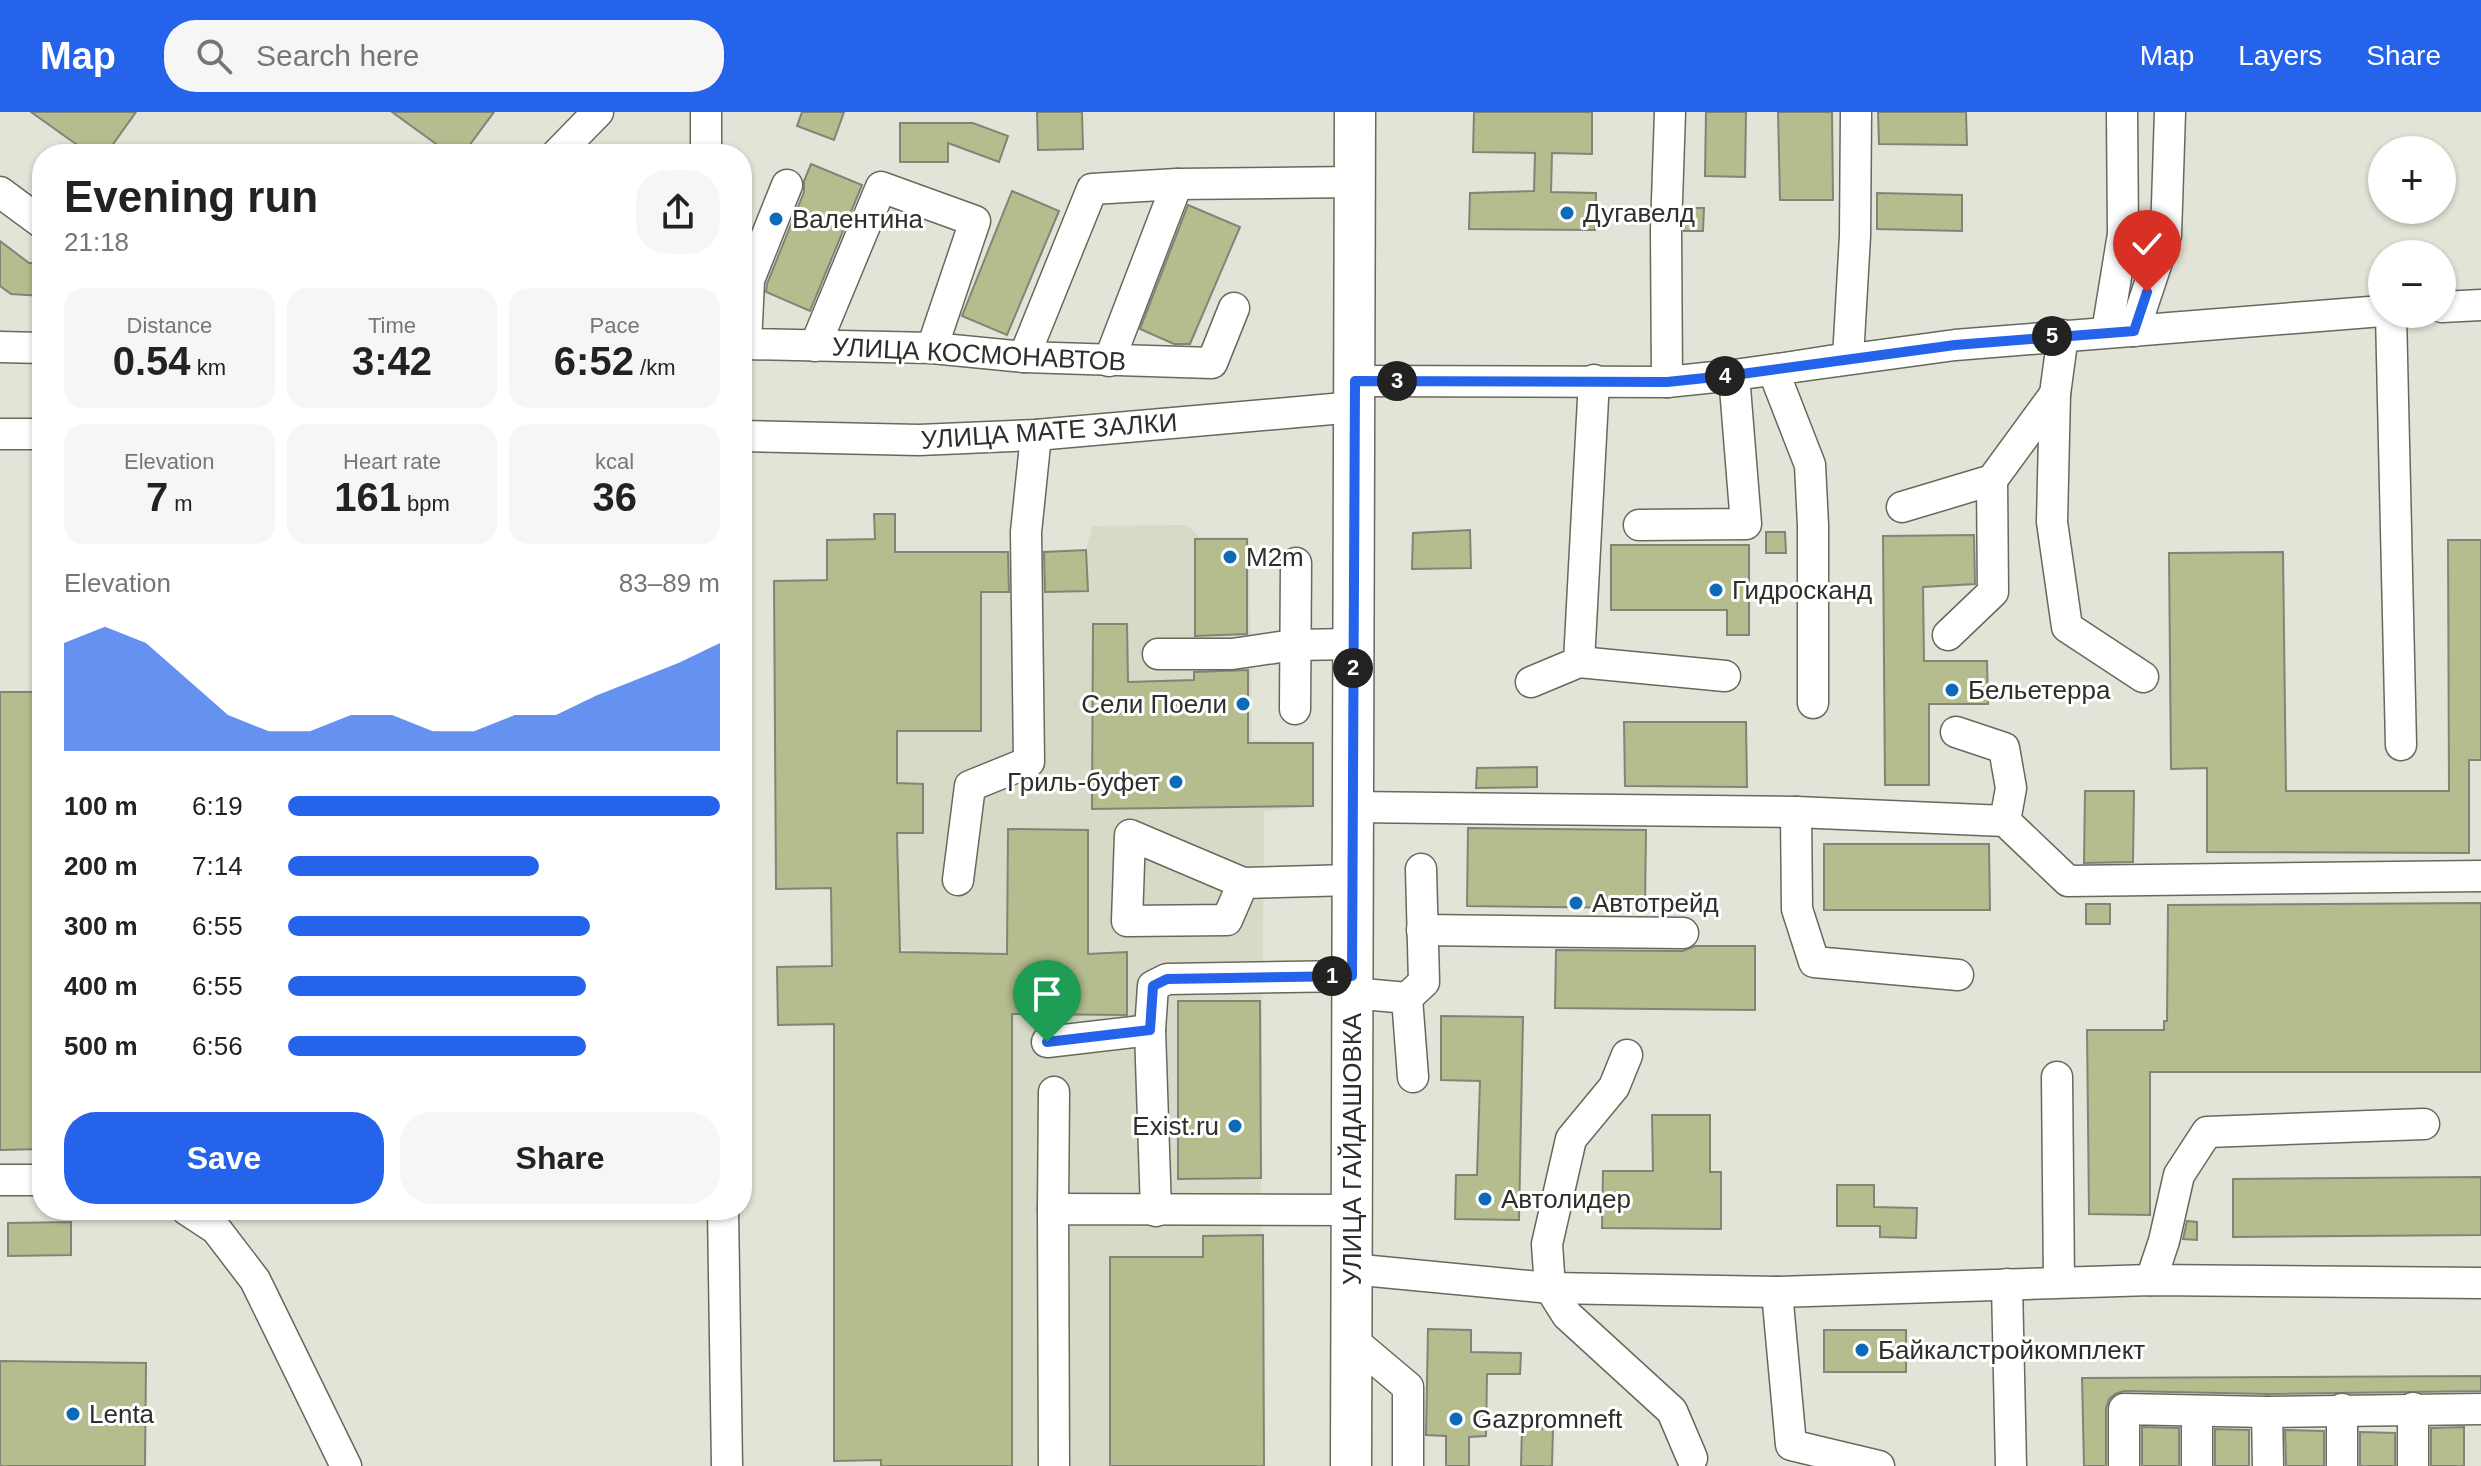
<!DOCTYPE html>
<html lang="en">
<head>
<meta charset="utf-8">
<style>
  body { margin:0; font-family:Helvetica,sans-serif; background:#f6f6f6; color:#222; height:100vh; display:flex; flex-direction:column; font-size:30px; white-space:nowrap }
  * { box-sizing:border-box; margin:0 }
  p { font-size:26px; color:#767676 }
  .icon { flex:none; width:44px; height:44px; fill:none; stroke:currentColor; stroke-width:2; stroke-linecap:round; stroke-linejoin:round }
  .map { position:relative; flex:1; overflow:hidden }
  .drawer { position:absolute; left:32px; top:32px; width:720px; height:1076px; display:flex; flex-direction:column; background:#fff; border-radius:32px; box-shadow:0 2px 6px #0004 }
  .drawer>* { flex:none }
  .buttons { position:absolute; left:2368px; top:24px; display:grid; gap:16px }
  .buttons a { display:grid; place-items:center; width:88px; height:88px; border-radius:50%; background:#fff; box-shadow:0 2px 6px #0004; font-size:40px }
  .pin { position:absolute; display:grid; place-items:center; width:68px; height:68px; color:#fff; margin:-82px -34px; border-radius:50% 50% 50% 0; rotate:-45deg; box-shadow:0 0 8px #0007 }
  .pin .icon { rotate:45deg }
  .km { position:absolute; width:40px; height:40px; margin:-20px; border-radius:50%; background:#222; color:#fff; font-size:22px; line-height:40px; text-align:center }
  .round { display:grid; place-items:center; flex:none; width:84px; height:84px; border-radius:32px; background:#f6f6f6 }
  .headline { display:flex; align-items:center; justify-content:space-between; height:136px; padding:0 32px }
  h1 { font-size:44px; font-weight:600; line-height:60px }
  .metrics { display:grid; grid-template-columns:repeat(3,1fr); gap:12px; height:136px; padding:8px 32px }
  .metrics div { display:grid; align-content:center; border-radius:20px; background:#f6f6f6; text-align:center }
  .metrics b { font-size:40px; font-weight:600 }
  .metrics small { font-size:22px; font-weight:400 }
  .metrics p { font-size:22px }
  .chart { height:224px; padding:16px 32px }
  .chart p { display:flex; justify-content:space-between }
  .chart svg { width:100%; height:144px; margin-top:8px; fill:#2563eb; opacity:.7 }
  .action { display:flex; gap:16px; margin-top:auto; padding:16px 32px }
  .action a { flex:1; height:92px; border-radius:32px; background:#2563eb; color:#fff; font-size:32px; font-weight:600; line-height:92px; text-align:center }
  .action a+a { background:#f6f6f6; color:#222 }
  ul { padding:0 32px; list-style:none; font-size:26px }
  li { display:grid; grid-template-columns:128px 96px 1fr; align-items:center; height:60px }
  li i { height:20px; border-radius:10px; background:#2563eb }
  header { display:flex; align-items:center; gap:48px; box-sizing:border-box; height:112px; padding:0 40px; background:#2563eb; color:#fff }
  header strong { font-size:38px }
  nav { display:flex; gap:44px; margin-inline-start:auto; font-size:28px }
  .search { width:560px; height:72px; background:#f6f6f6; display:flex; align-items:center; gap:20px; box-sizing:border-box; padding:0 28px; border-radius:32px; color:#767676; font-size:30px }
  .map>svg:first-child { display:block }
  .built { fill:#d7dac6 }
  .building { fill:#b5bc8d; stroke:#828478; stroke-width:2 }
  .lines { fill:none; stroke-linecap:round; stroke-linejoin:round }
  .minor-casing { stroke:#67695d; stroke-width:33 }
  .major-casing { stroke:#67695d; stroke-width:43 }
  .minor { stroke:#fff; stroke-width:30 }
  .major { stroke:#fff; stroke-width:40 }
  .route-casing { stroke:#fff; stroke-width:16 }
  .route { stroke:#2563eb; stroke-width:10 }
  .poi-dot { fill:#0d6ab7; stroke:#fff; stroke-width:3 }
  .labels { text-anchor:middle; stroke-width:6; stroke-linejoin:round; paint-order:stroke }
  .poi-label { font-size:26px; fill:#2e2f2a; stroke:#fff; text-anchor:start }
  .street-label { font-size:26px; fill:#2e2f2a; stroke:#fff }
</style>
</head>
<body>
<header>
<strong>Map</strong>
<div class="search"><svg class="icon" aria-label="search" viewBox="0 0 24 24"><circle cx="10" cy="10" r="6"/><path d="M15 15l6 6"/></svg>Search here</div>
<nav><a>Map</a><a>Layers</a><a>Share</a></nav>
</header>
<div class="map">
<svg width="2481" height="1354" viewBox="0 0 2481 1354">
  <rect width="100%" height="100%" fill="#e2e4d7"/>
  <polygon class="built" points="1186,413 1200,425 1249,425 1252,628 1313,631 1313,694 1264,699 1261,1066 1265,1354 929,1354 926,841 900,836 895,442 1086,438 1092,414"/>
  <g class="building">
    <polygon points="31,0 136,0 106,42 90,42"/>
    <polygon points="392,0 494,0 463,42 450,42"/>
    <polygon points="802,0 844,0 834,28 797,14"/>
    <polygon points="1037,0 1082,0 1083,37 1038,38"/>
    <polygon points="1474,0 1592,0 1592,42 1552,41 1551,80 1596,81 1595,118 1469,117 1470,81 1534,79 1535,41 1473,40"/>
    <polygon points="1706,0 1746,0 1745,65 1705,64"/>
    <polygon points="1778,0 1832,0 1833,88 1780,88"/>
    <polygon points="1878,0 1966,0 1967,33 1879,32"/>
    <polygon points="900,11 973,11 1008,24 999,50 948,31 948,50 900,50"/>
    <polygon points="811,52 862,73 810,199 766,180 767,172 804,80 804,69"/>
    <polygon points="1012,79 1059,99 1007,223 962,204"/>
    <polygon points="1877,81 1962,83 1962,119 1877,117"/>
    <polygon points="1188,93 1240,115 1190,232 1174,232 1140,217"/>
    <polygon points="1685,96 1704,96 1703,119 1684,119"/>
    <polygon points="0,129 29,151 42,151 42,184 11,182 0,174"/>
    <polygon points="874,402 895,402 895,440 1008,440 1009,480 981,480 981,619 897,619 897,671 923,672 923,721 897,721 900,840 1007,842 1008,717 1088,718 1088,842 1127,840 1127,903 1012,902 1012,1354 881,1354 881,1348 834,1349 834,912 778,913 777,855 832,854 831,776 776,777 774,469 827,468 827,428 875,427"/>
    <polygon points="1470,418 1471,456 1412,457 1413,421"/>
    <polygon points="1766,420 1785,420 1786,441 1766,441"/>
    <polygon points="1974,423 1975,472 1923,475 1924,549 1987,549 1988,592 1929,592 1929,673 1885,673 1883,424"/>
    <polygon points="1195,427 1247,427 1247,522 1195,524"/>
    <polygon points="2448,428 2481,428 2481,648 2469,648 2469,741 2207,740 2207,656 2171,657 2169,441 2283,440 2286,679 2449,679"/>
    <polygon points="1611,433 1749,433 1749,523 1727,523 1727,498 1611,498"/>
    <polygon points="1086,438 1088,479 1045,480 1044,440"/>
    <polygon points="1093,512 1127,512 1128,570 1194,568 1194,560 1248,558 1248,631 1313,631 1313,694 1092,697"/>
    <polygon points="0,580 42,580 42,1037 0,1038"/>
    <polygon points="1624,610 1746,610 1747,675 1625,674"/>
    <polygon points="1537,655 1537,675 1476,676 1477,656"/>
    <polygon points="2085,679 2134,679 2133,750 2084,751"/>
    <polygon points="1468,716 1646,718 1645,796 1467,794"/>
    <polygon points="1824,732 1989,732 1990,798 1824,798"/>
    <polygon points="2481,791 2481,960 2150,960 2150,1103 2089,1102 2087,918 2164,918 2164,909 2167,909 2168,793"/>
    <rect x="2086" y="792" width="24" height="20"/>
    <polygon points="1695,834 1755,834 1755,898 1555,896 1556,838 1683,839"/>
    <polygon points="1178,889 1260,889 1261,1066 1178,1067"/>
    <polygon points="1441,904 1523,905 1519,1108 1455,1107 1456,1063 1477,1063 1480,969 1441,968"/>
    <polygon points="1652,1003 1710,1003 1710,1060 1721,1060 1721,1117 1602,1116 1603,1059 1653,1059"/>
    <polygon points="2481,1065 2481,1123 2233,1125 2233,1067"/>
    <polygon points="1837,1073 1874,1073 1874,1095 1917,1096 1916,1126 1880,1125 1880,1114 1837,1114"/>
    <polygon points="2187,1109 2197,1110 2197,1128 2183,1127"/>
    <polygon points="71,1110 71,1143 8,1144 8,1111"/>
    <polygon points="1263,1123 1264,1354 1110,1354 1110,1145 1203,1145 1203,1124"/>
    <polygon points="1428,1217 1471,1218 1471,1240 1521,1241 1520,1262 1487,1262 1486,1324 1469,1325 1469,1354 1446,1354 1446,1324 1426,1323"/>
    <rect x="1824" y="1218" width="82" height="42"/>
    <polygon points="0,1249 146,1251 145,1354 0,1354"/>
    <polygon points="2481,1264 2481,1279 2267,1282 2124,1279 2115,1282 2109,1287 2106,1296 2106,1354 2084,1354 2082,1266"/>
    <polygon points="1522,1315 1553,1317 1552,1354 1521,1354"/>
    <polygon points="2142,1315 2179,1316 2179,1354 2142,1354"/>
    <polygon points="2464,1315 2464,1354 2431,1354 2431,1316"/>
    <polygon points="2215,1317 2249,1318 2249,1354 2215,1354"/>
    <polygon points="2285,1318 2324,1319 2324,1354 2286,1354"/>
    <polygon points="2360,1320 2395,1321 2395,1354 2360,1354"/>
  </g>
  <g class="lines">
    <g class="minor-casing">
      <g id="minor">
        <polyline points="706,0 706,42"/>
        <polyline points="557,42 598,0"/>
        <polyline points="787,73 749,168 746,232 932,236 1024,245 1212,251 1234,196"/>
        <polyline points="0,80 42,111"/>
        <polyline points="2442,195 2481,193"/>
        <polyline points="2391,202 2401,633"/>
        <polyline points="2134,219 2166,123 2170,0"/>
        <polyline points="2107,220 2123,122 2122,0"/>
        <polyline points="2063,223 2055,282 2052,410 2067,515 2143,565"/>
        <polyline points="815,234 881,75 975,109 932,236"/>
        <polyline points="0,235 42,236"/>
        <polyline points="1024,245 1092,77 1177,72 1355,70"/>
        <polyline points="1109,249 1177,72"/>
        <polyline points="1355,269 1667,270 1734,263 1955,233 2382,199"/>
        <polyline points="1667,270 1666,118 1670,0"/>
        <polyline points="0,322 42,322"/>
        <polyline points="742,324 919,328 1036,323 1355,295"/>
        <polyline points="1902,395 1992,368 2055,282"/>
        <polyline points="1639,413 1746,412 1734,263"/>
        <polyline points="1948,523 1993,480 1992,368"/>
        <polyline points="1158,542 1232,542 1294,533 1353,532"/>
        <polyline points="1579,550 1725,564"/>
        <polyline points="1531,570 1579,550 1594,268"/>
        <polyline points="1813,591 1813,413 1810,353 1773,258 1848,246 1855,124 1856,0"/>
        <polyline points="1295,597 1296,451"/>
        <polyline points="1956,620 2004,636 2011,676 2005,709"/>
        <polyline points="1352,695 1796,700 2005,709 2068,769 2481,764"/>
        <polyline points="1796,700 1797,797 1814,850 1958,863"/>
        <polyline points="958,768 970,674 1029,650 1026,420 1036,323"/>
        <polyline points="1243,771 1227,808 1127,809 1130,723 1243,771 1351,768"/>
        <polyline points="1422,818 1683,821"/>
        <polyline points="1352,881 1407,886 1413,965"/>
        <polyline points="1407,886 1424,870 1421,757"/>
        <polyline points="1047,930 1150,918"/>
        <polyline points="1627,943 1614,975 1571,1027 1547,1132 1550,1176 1567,1203 1672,1299 1692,1346"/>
        <polyline points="2057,965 2059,1170"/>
        <polyline points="0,1068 42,1068"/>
        <polyline points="1053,1097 1054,980"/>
        <polyline points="187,1098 216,1117 255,1168 346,1354"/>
        <polyline points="723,1098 727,1354"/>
        <polyline points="1156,1099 1150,918 1153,874 1167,867 1352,864"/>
        <polyline points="1351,1157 1550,1176 1777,1180 2151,1168 2481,1171"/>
        <polyline points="2151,1168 2164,1129 2179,1063 2207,1020 2424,1012"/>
        <polyline points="2007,1172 2011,1354"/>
        <polyline points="1777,1180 1791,1333 1879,1354"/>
        <polyline points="1351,1227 1408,1275 1408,1354"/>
        <polyline points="2267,1300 2268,1354"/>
        <polyline points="1054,1354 1053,1097 1352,1098"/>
        <polyline points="2124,1354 2124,1297 2267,1300 2481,1297"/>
        <polyline points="2197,1354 2197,1300"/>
        <polyline points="2342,1354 2342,1297"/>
        <polyline points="2413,1354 2413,1296"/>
      </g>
    </g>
    <g class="major-casing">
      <polyline id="major" points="1351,1354 1355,0"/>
    </g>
    <use href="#minor" class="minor"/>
    <use href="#major" class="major"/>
  </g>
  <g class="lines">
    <g class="route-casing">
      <polyline id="route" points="1047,930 1150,918 1153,874 1167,867 1352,864 1355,269 1667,270 1734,263 1955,233 2134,219 2147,180"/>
    </g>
    <use href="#route" class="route"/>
  </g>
  <g class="poi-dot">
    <circle cx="1567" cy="101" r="8"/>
    <circle cx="776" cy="107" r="8"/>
    <circle cx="1230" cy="445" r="8"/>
    <circle cx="1716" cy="478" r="8"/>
    <circle cx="1952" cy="578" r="8"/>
    <circle cx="1243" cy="592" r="8"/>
    <circle cx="1176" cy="670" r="8"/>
    <circle cx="1576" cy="791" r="8"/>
    <circle cx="1235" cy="1014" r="8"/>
    <circle cx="1485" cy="1087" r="8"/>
    <circle cx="1862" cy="1238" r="8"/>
    <circle cx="73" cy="1302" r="8"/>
    <circle cx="1456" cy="1307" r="8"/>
  </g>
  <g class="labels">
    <g class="poi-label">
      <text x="1583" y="110">Дугавелд</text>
      <text x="792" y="116">Валентина</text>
      <text x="1246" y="454">М2m</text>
      <text x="1732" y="487">Гидросканд</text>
      <text x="1968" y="587">Бельетерра</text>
      <text x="1227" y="601" text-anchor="end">Сели Поели</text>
      <text x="1160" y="679" text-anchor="end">Гриль-буфет</text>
      <text x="1592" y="800">Автотрейд</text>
      <text x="1219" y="1023" text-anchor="end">Exist.ru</text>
      <text x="1501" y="1096">Автолидер</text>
      <text x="1878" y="1247">Байкалстройкомплект</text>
      <text x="89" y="1311">Lenta</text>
      <text x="1472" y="1316">Gazpromneft</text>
    </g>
    <g class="street-label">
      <text transform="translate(979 242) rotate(3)" y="9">УЛИЦА КОСМОНАВТОВ</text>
      <text transform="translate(1049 319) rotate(-4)" y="9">УЛИЦА МАТЕ ЗАЛКИ</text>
      <text transform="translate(1352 1037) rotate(-90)" y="9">УЛИЦА ГАЙДАШОВКА</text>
    </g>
  </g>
</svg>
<div class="buttons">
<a>+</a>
<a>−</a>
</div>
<div class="pin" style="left:1047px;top:930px;background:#1e9e55"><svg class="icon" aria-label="arrive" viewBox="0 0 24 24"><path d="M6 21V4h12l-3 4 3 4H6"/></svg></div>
<div class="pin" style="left:2147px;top:180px;background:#d93025"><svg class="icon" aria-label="check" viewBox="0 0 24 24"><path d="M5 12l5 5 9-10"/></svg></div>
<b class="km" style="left:1332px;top:864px">1</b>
<b class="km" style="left:1353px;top:556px">2</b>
<b class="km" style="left:1397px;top:269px">3</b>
<b class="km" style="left:1725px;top:264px">4</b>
<b class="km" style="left:2052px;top:224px">5</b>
<section class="drawer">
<div class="headline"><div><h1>Evening run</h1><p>21:18</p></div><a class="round"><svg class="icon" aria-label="share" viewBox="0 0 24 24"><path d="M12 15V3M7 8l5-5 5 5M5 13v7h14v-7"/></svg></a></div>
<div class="metrics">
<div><p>Distance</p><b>0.54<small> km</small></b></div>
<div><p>Time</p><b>3:42</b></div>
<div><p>Pace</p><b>6:52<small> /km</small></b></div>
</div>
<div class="metrics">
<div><p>Elevation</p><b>7<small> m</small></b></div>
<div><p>Heart rate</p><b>161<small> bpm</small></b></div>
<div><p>kcal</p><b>36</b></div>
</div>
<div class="chart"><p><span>Elevation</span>83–89 m</p>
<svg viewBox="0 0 160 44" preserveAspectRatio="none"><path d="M0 44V11L10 6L20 11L30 22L40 33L50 38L60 38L70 33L80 33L90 38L100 38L110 33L120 33L130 27L140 22L150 17L160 11V44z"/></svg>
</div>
<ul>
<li><b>100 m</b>6:19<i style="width:100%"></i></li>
<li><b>200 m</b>7:14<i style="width:58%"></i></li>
<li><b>300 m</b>6:55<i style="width:70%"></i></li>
<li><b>400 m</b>6:55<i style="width:69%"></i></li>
<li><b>500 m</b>6:56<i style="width:69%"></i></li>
</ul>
<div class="action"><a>Save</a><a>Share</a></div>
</section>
</div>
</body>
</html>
